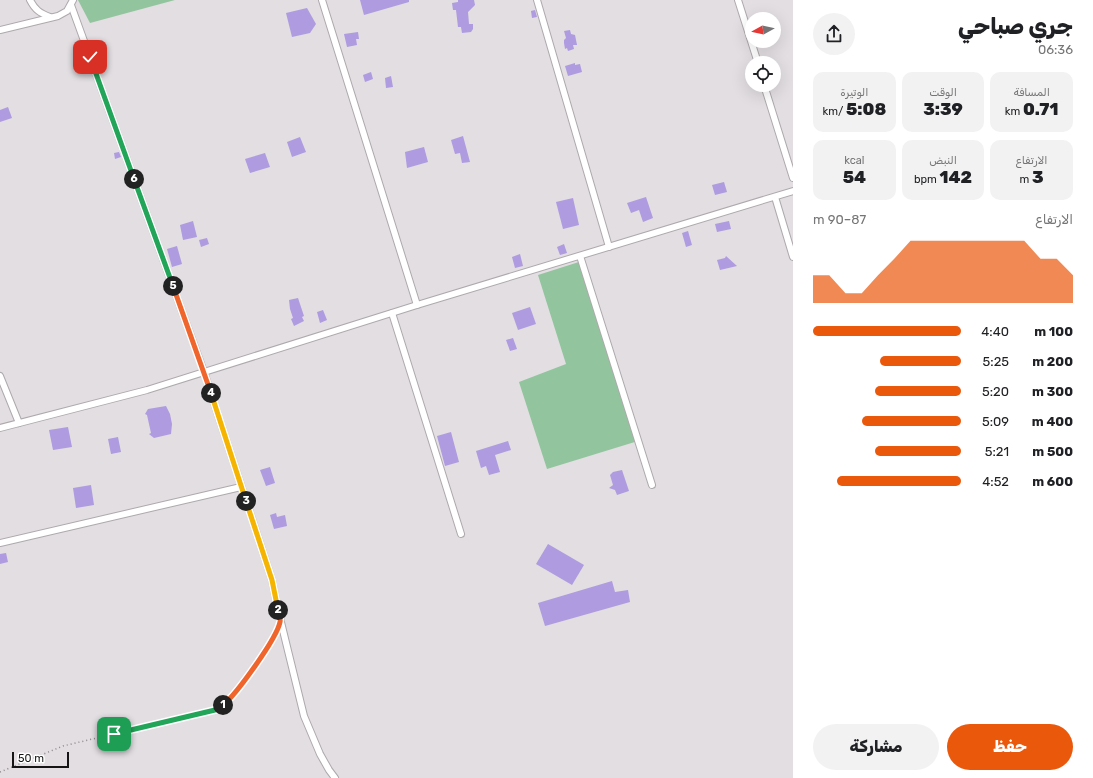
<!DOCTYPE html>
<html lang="ar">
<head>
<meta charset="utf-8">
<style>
  body { margin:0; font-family:Rubik,"Noto Naskh Arabic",sans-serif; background:#f2f2f2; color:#202124; direction:rtl; height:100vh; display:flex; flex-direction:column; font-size:15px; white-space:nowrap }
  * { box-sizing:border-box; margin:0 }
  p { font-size:13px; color:#757577 }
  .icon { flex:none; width:22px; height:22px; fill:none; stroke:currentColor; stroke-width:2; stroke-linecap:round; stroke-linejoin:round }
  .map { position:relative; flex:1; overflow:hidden; direction:ltr }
  .side { display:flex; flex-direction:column; background:#fff; width:300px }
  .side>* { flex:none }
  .needle { width:26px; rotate:262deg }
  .controls { position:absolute; left:745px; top:12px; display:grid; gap:8px }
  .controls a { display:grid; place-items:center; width:36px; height:36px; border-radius:50%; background:#fff; box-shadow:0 4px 16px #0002; font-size:20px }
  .scale { position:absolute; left:12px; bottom:10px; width:57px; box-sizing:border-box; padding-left:4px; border:2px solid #161516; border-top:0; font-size:11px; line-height:14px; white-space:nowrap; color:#161516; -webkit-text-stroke:3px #fff; paint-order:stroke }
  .pin { position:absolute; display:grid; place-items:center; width:34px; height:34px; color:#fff; margin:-17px; border-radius:8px; box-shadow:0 2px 6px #0006 }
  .km { position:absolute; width:20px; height:20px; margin:-10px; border-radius:50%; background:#222; color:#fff; font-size:11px; line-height:20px; text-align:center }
  .round { display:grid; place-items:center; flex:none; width:42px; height:42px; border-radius:21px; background:#f2f2f2 }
  .head { display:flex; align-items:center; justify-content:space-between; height:68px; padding:0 20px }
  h1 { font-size:22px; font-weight:800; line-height:30px }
  .stats { display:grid; grid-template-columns:repeat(3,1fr); gap:6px; height:68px; padding:4px 20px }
  .stats div { display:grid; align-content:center; border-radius:10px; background:#f2f2f2; text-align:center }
  .stats b { font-size:17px; font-weight:800 }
  .stats small { font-size:11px; font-weight:400 }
  .stats p { font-size:11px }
  .chart { height:112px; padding:8px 20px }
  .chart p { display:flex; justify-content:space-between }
  .chart svg { width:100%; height:72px; margin-top:4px; fill:#ea580c; opacity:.7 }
  .button { display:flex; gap:8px; margin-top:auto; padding:8px 20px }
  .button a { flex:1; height:46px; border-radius:24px; background:#ea580c; color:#fff; font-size:16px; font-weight:800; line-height:46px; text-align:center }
  .button a+a { background:#f2f2f2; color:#202124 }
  ul { padding:0 20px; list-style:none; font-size:13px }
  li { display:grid; grid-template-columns:64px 48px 1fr; align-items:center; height:30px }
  li i { height:10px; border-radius:5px; background:#ea580c }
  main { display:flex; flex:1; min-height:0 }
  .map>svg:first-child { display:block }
  .green { fill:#92c59e }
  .building { fill:#af9bdf }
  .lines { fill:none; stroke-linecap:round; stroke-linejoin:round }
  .minor-casing { stroke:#ada9ac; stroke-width:8 }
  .path { stroke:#8a888a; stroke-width:1.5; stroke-dasharray:1 3; stroke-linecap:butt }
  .minor { stroke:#fff; stroke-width:6 }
  .split-1-casing { stroke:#fff; stroke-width:8 }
  .split-2-casing { stroke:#fff; stroke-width:8 }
  .split-3-casing { stroke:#fff; stroke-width:8 }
  .split-4-casing { stroke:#fff; stroke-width:8 }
  .split-5-casing { stroke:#fff; stroke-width:8 }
  .split-6-casing { stroke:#fff; stroke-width:8 }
  .split-7-casing { stroke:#fff; stroke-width:8 }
  .split-1 { stroke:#22a559; stroke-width:5 }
  .split-2 { stroke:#f0652b; stroke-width:5 }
  .split-3 { stroke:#f5b400; stroke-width:5 }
  .split-4 { stroke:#f5b400; stroke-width:5 }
  .split-5 { stroke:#f0652b; stroke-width:5 }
  .split-6 { stroke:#22a559; stroke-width:5 }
  .split-7 { stroke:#22a559; stroke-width:5 }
</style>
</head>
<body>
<main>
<section class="side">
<div class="head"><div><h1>جري صباحي</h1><p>06:36</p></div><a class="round"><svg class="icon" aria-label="share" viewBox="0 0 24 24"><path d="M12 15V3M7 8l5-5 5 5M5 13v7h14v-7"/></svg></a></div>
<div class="stats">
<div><p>المسافة</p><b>0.71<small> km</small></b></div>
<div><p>الوقت</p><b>3:39</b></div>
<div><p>الوتيرة</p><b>5:08<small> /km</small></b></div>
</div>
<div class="stats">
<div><p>الارتفاع</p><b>3<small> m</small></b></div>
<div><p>النبض</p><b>142<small> bpm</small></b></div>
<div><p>kcal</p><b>54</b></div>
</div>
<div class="chart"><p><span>الارتفاع</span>87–90 m</p>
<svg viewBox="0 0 160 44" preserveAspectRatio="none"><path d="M0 44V27L10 27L20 38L30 38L40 27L50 17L60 6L70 6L80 6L90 6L100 6L110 6L120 6L130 6L140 17L150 17L160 27V44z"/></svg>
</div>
<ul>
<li><b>100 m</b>4:40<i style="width:100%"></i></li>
<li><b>200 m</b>5:25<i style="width:55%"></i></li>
<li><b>300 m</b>5:20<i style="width:58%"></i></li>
<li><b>400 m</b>5:09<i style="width:67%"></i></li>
<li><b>500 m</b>5:21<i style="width:58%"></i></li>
<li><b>600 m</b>4:52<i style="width:84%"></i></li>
</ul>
<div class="button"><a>حفظ</a><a>مشاركة</a></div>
</section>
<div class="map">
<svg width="793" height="778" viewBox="0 0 793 778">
  <rect width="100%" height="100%" fill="#e2dee2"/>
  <g class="green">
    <polygon points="78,0 175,0 90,23"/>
    <polygon points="582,261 638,441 547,469 519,382 566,364 538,275"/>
  </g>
  <g class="building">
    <polygon points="360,0 409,0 409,2 364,15"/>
    <polygon points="458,0 474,0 475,5 468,12 469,24 473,24 473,29 471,32 462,33 461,27 458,27 456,10 453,10 452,3 458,2"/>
    <polygon points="307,8 316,24 310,33 292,37 286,13"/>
    <polygon points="535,10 537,17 532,18 531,11"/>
    <polygon points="570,30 571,34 575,35 577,45 573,45 574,49 568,51 567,48 565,49 564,43 564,40 566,38 564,31"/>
    <polygon points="358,32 359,39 356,39 357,45 347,47 344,34"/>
    <polygon points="575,63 575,65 580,64 582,72 568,76 565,66"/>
    <polygon points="371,72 373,79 365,82 363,75"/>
    <polygon points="391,76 393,87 386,88 385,78"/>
    <polygon points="8,107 12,118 0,122 0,110"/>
    <polygon points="463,136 470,162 462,163 460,153 455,154 451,140"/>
    <polygon points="300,137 306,152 292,157 287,142"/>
    <polygon points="424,147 428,162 407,168 405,152"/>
    <polygon points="119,152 121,157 115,159 114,153"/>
    <polygon points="265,153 270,167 250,173 245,159"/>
    <polygon points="724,182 727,192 715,195 712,185"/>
    <polygon points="646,197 653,218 643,222 639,210 631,213 627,203"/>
    <polygon points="573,198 579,225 563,229 556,202"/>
    <polygon points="193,221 197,237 183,240 180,225"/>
    <polygon points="729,221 731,229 717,232 715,224"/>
    <polygon points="688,231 692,245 686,247 682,233"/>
    <polygon points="207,238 209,244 201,247 199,240"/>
    <polygon points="564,244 567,253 560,255 557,247"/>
    <polygon points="177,246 182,264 172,267 167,249"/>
    <polygon points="520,254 523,266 515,268 512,257"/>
    <polygon points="726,256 737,266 720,270 717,260 725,258"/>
    <polygon points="298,298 304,316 302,317 304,321 294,326 291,319 293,318 290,309 289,300"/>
    <polygon points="530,307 536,324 518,330 512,313"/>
    <polygon points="323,310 327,320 320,323 317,312"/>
    <polygon points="513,338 517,349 510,351 506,340"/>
    <polygon points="166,406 170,414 172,424 171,434 154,438 149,434 151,433 147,415 145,414 148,409"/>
    <polygon points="68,427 72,447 53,450 49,430"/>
    <polygon points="451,432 459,462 445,466 437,436"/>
    <polygon points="118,437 121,452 111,454 108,439"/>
    <polygon points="508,441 511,450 495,455 500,472 489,475 486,466 481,468 476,451"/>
    <polygon points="270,467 275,483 266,486 260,470"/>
    <polygon points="622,470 629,491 617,495 615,490 609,488 613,485 610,475 613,472"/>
    <polygon points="91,485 94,505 76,508 73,488"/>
    <polygon points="276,513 277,517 285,515 287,526 274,529 270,515"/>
    <polygon points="548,544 584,565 572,585 536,564"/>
    <polygon points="6,553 8,562 0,564 0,554"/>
    <polygon points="612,581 615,592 628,590 630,602 545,626 538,603"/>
  </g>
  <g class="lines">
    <g class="minor-casing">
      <g id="minor">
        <path d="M30,0C35,10 40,13 50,17"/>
        <polyline points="322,0 417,305"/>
        <polyline points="537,0 609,247"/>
        <polyline points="738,0 758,63"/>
        <polyline points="71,5 204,372 272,580 278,610 304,716 320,754 329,770 335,778"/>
        <polyline points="0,30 58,16 67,11 73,0"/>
        <polyline points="764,85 793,178"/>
        <polyline points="775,197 793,257"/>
        <polyline points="580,256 652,485"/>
        <polyline points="392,313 461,534"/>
        <polyline points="0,376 19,423"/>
        <polyline points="0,428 147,390 417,305 793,191"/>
        <polyline points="0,543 241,487"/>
      </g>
    </g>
    <path class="path" d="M0,772L63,746L215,710C240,693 256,664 273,640L276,632"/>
    <use href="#minor" class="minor"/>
  </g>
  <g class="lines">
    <g class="split-1-casing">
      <polyline id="split-1" points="114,734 215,710 223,705"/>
    </g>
    <g class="split-2-casing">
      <path id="split-2" d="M223,705C236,695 277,638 280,622C281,619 279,614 278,610"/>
    </g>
    <g class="split-3-casing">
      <polyline id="split-3" points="246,501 272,580 278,610"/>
    </g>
    <g class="split-4-casing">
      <polyline id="split-4" points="211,393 246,501"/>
    </g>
    <g class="split-5-casing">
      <polyline id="split-5" points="173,286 211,393"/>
    </g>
    <g class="split-6-casing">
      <polyline id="split-6" points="134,179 173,286"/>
    </g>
    <g class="split-7-casing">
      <polyline id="split-7" points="90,57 134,179"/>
    </g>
    <use href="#split-1" class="split-1"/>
    <use href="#split-2" class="split-2"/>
    <use href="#split-3" class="split-3"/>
    <use href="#split-4" class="split-4"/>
    <use href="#split-5" class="split-5"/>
    <use href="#split-6" class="split-6"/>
    <use href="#split-7" class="split-7"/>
  </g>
</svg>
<div class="controls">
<a><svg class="needle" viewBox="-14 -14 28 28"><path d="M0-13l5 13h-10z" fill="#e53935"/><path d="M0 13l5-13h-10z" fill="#757577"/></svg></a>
<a><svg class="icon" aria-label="locate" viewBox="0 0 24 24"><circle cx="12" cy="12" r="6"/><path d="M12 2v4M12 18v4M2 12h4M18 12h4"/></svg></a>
</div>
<div class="scale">50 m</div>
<div class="pin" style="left:114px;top:734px;background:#1e9e55"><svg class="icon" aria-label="arrive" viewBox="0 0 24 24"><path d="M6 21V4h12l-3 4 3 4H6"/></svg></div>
<div class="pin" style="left:90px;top:57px;background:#d93025"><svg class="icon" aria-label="check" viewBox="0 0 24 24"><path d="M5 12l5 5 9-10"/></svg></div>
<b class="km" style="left:223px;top:705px">1</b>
<b class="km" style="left:278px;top:610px">2</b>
<b class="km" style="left:246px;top:501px">3</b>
<b class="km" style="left:211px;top:393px">4</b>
<b class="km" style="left:173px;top:286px">5</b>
<b class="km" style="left:134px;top:179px">6</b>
</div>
</main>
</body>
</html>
